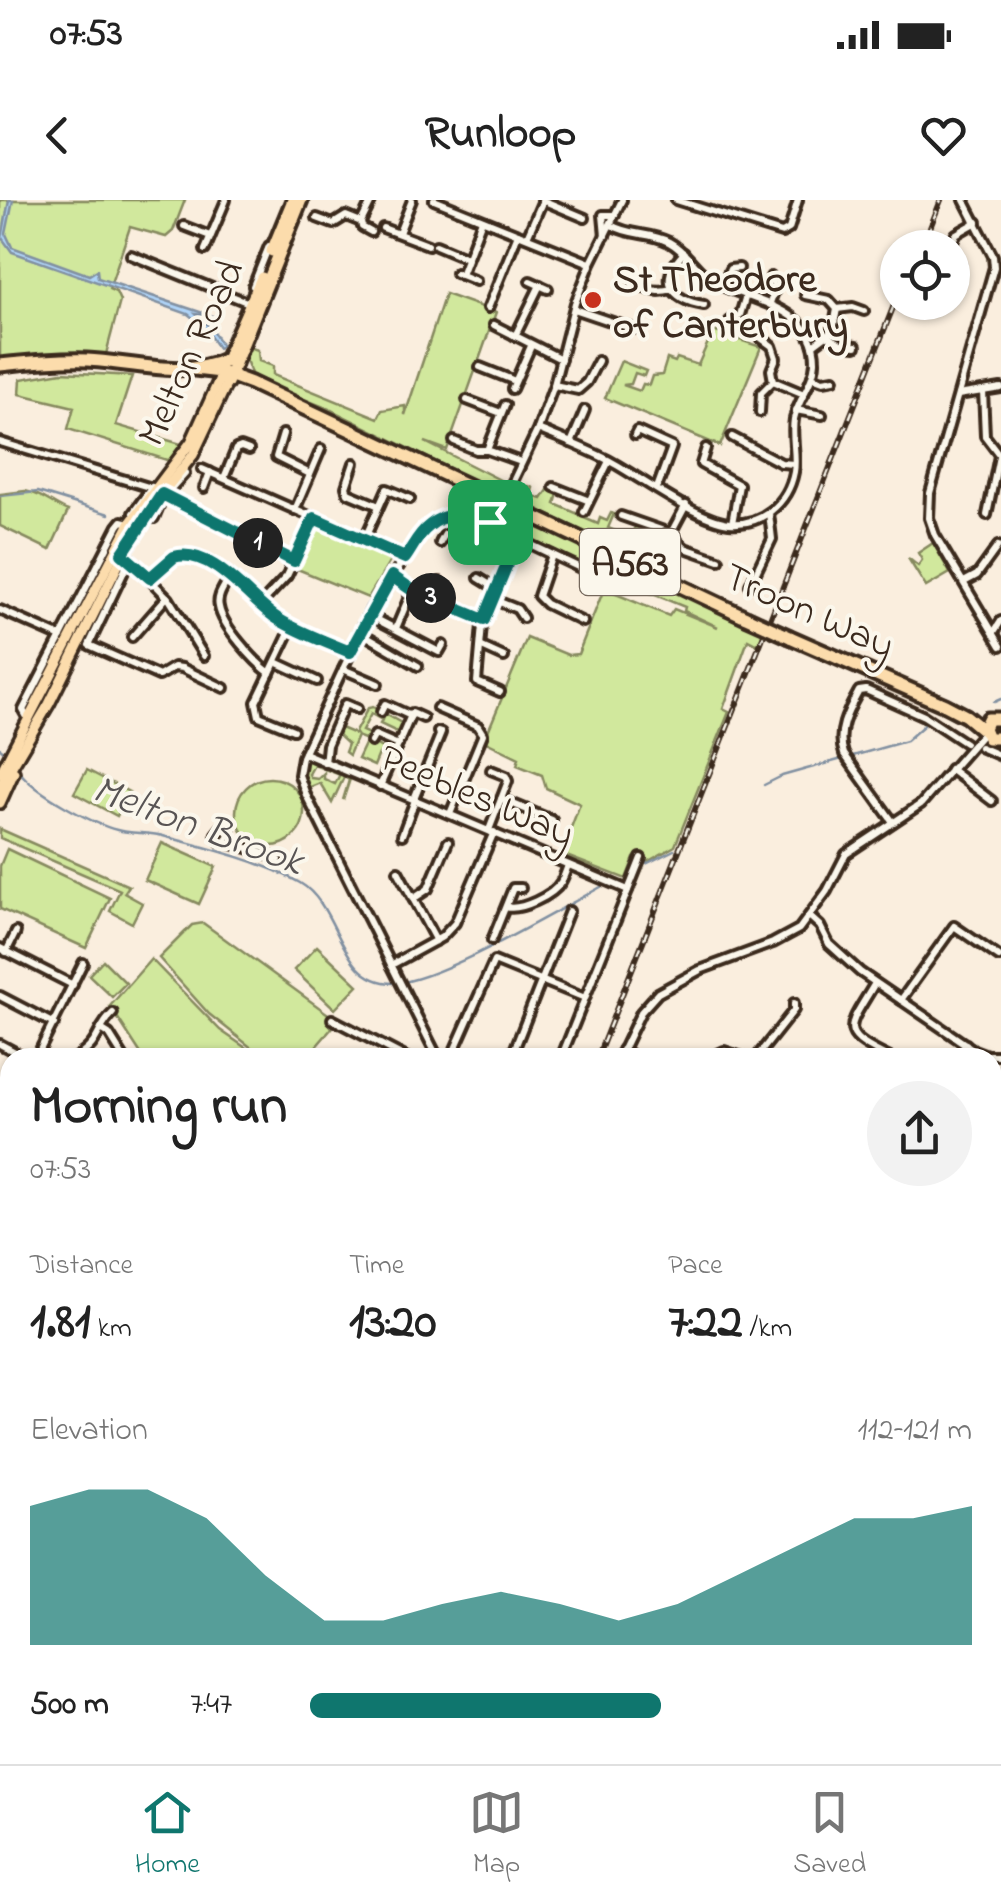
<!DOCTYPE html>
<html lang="en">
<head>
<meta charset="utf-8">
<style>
  body { margin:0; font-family:"Indie Flower",sans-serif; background:#f2f2f2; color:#222; height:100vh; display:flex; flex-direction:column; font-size:38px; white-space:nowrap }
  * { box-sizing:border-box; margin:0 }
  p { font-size:32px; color:#767676 }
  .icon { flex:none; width:55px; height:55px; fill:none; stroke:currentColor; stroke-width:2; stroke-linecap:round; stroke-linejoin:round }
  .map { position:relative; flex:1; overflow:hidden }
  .sheet { position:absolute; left:0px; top:848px; width:1002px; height:718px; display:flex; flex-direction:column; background:#fff; border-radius:30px 30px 0 0; box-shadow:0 2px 8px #0004 }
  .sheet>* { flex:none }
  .fabs { position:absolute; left:880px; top:30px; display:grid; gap:20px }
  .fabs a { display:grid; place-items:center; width:90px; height:90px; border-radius:50%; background:#fff; box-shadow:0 2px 8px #0004; font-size:50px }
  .pin { position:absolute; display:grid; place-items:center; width:85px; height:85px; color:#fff; margin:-42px; border-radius:20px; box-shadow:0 5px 15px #0006 }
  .km { position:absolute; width:50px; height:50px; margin:-25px; border-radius:50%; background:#222; color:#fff; font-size:28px; line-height:50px; text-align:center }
  .round { display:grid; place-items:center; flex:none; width:105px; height:105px; border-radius:52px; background:#f2f2f2 }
  .head { display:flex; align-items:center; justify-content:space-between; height:170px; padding:0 30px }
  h1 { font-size:55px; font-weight:700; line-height:75px }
  .metrics { display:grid; grid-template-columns:repeat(3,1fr); gap:15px; height:170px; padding:10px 30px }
  .metrics div { display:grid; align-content:center }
  .metrics b { font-size:50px; font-weight:700 }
  .metrics small { font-size:28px; font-weight:400 }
  .metrics p { font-size:28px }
  .chart { height:280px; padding:20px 30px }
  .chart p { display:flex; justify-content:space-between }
  .chart svg { width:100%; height:180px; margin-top:10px; fill:#0f766e; opacity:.7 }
  ul { padding:0 30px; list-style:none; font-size:32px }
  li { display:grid; grid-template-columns:160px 120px 1fr; align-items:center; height:75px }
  li i { height:25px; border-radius:12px; background:#0f766e }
  .status { display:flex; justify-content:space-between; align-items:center; height:70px; padding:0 50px; background:#fff; direction:ltr }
  .status svg { height:28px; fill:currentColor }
  header { display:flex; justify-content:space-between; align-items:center; height:130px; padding:0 30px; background:#fff; font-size:45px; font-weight:700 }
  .tab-bar { display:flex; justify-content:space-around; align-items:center; height:140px; border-top:2px solid #e0e0e0; background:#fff; font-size:28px; color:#767676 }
  .tab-bar a { display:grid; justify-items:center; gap:5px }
  .tab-bar .on { color:#0f766e }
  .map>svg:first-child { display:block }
  .green { fill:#d1e89d; stroke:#86895e; stroke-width:2.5 }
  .water { fill:#afd4f8; stroke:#8190a1; stroke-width:2.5 }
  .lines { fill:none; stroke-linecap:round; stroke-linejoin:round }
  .stream { stroke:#8190a1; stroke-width:2.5 }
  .minor-casing { stroke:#3b2a1e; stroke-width:14 }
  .major-casing { stroke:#3b2a1e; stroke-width:16 }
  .highway-casing { stroke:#3b2a1e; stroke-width:19 }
  .minor { stroke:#fbf7ec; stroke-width:6 }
  .major { stroke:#fcdcac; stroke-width:9 }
  .highway { stroke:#fcdcac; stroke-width:11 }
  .rail-casing { stroke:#3b2a1e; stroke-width:6 }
  .rail { stroke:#fbf7ec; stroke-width:2.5; stroke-dasharray:8; stroke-linecap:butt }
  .highway-bridge-casing { stroke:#3b2a1e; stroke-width:19; stroke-linecap:butt }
  .highway-bridge { stroke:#fcdcac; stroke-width:11 }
  .route-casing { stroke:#fff; stroke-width:20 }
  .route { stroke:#0f766e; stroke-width:12 }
  .poi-dot { fill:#c8321e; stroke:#fbf7ec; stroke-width:4 }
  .labels { text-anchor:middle; stroke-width:8; stroke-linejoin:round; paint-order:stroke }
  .shield { fill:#fbf7ec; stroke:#75685c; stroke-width:2.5 }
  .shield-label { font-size:38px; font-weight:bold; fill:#3b2a1e }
  .poi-label { font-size:40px; font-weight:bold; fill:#3b2a1e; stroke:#fbf7ec; text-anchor:start }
  .street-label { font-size:40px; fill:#3b2a1e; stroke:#fbf7ec }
  .water-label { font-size:42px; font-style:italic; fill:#585454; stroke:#fbf7ec }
</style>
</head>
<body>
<div class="status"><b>07:53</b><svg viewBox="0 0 49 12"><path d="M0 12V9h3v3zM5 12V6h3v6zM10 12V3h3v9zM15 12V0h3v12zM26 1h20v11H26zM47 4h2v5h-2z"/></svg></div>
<header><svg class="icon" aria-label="back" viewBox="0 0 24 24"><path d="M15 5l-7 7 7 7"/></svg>Runloop<svg class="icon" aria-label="heart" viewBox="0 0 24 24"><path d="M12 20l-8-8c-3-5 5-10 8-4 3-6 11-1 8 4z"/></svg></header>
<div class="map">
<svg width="1001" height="1564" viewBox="0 0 1001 1564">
  <rect width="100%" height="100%" fill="#faeede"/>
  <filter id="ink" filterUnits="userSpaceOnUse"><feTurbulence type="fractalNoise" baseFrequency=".01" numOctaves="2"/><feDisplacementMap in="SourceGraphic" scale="20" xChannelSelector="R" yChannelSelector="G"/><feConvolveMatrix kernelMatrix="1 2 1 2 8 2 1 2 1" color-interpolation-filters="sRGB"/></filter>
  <g filter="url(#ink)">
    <g class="green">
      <polygon points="0,0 185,0 173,31 166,37 130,27 109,89 116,92 120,101 106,154 55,154 0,160"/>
      <polygon points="445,94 496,112 447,250 425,242 506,283 503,290 496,291 329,209 253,179 245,157 249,147 258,150 259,161 273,166 273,175 378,218 382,210 405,206 405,215"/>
      <polygon points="713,131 761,147 720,246 605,198 621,161 646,171 644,176 635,173 631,184 623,185 640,191 643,184 649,185 652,176 662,175 667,159 675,162 677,158 698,165"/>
      <polygon points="62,172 132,176 116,225 181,244 170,261 68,229 74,207 20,194 21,179"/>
      <polygon points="529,286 533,288 531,295 542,299 550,287 559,290 555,304 578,314 580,310 586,312 584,318 598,324 600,318 607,321 611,313 614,314 608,328 630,337 637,323 649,325 643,338 663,347 663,352 642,348 641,358 513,298 516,289 526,293"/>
      <path d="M25,291C43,294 52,305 68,311L50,350L0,326V294Z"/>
      <polygon points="505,313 566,333 765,427 758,445 748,440 723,509 729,512 675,646 647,662 634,658 626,679 561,654 580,604 546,588 542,575 517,565 519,558 484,541 527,438 568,455 578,454 604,389 669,416 674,409 718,427 684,411 685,407 601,373 503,326 502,314"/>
      <polygon points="317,326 392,358 368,398 295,368"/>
      <polygon points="933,343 950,373 926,387 908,358 918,366 922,360 918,353"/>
      <polygon points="373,507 403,524 399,533 380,524 382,520 371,514 362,531 371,535 369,541 391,553 388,558 379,554 374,566 358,559 367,540 357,536 349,555 345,552 348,544 336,533 338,527 357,535 355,532 368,508"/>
      <polygon points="302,557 339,571 338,574 314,565 309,574 311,578 318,579 324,573 324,579 335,584 341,572 351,576 343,600 349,580 344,577 332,603 320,583 303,590 299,566"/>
      <polygon points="87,570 129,592 117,616 74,593"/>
      <circle cx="270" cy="612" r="34"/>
      <polygon points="0,629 129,686 124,693 142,703 132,723 110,711 120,690 0,638"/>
      <polygon points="162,643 216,667 199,704 145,680"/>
      <polygon points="7,649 110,698 86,748 0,709 0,666"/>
      <polygon points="203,723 331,816 328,821 332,828 307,857 263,857 209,814 159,758 192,725"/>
      <polygon points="317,746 358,785 335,809 294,770"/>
      <polygon points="151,759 220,830 259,857 143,857 110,806"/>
      <polygon points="103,760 126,783 112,797 89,775"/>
      <polygon points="1001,1000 1001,1290 992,1287 992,1010"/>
      <polygon points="769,1555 866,1555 861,1564 771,1564 766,1561"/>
    </g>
    <polygon class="water" points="9,0 13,0 6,34 12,47 89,75 97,70 98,78 215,117 196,114 211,128 222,146 218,148 204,127 188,114 12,52 2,38"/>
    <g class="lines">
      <g class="stream">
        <polyline points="0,296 38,292 109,314"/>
        <polyline points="994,502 1001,499"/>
        <polyline points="0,548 5,552"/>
        <path d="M20,572C34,592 93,624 117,630C132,634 148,632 163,636C205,647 262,661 300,683C341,707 338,783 394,783C438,782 558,710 601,687"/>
        <polyline points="764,585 782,576 906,541 924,525"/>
        <polyline points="646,664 674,650"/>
      </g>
      <g class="minor-casing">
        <g id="minor">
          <polyline points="434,0 590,63"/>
          <polyline points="542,0 585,18"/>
          <polyline points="676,0 782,33 789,29 798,0"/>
          <polyline points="964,0 993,56 994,67 930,293 929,318 935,335 1001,446"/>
          <polyline points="317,18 333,24 346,16 361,22 362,27 371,32"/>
          <polyline points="361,22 372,0"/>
          <polyline points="184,26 210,36"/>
          <polyline points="383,28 428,45"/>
          <polyline points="399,33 412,0"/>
          <polyline points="605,36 603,15 615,15"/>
          <polyline points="527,37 543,0"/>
          <polyline points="436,45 467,58"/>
          <polyline points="950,48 956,34 977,22"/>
          <polyline points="205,50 226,0"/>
          <path d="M684,53C657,80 671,100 704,105"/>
          <polyline points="131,55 249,103"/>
          <polyline points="952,60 960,65 952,95"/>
          <path d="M628,70C635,89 654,94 672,89"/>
          <polyline points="456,73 476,81"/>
          <polyline points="461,75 482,20"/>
          <polyline points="530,81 548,89"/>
          <polyline points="253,86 269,46"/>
          <polyline points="722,86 730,69 739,68"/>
          <polyline points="805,95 829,100 837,109 833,130 813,145"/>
          <polyline points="770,103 775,89 771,77"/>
          <polyline points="488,108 518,34"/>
          <polyline points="574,109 633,129"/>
          <polyline points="837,109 853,107 864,111"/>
          <polyline points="730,121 740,115 746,95"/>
          <polyline points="494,125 561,159"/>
          <polyline points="515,136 540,85"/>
          <polyline points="828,136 841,144 856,146"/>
          <polyline points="480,167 515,181"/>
          <polyline points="812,177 823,181 834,179"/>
          <polyline points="773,181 804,194"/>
          <polyline points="554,185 578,190 587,182 598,161"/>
          <polyline points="512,189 531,146"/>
          <polyline points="983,191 985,236 1001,257"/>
          <polyline points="958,195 1001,188"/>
          <polyline points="467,200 501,213"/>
          <polyline points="505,205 487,250 521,262"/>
          <polyline points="796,210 822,215"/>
          <polyline points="760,212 761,193 773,181 771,170 776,158 772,146 761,138"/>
          <path d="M538,229C561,239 585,248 608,260C640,277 695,319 729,323C761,326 788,304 794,272C797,255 791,237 794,219C798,199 814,183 815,162C816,108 750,101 714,82C696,72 688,52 669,42C650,32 630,36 611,25"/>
          <polyline points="283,234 276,257 310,274"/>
          <polyline points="635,235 637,231 672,247 657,288"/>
          <polyline points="732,237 781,263 794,264"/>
          <polyline points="454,241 476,250 487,250"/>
          <polyline points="0,242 155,289"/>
          <polyline points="571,243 585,210"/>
          <polyline points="706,248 701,264 739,285 732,323"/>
          <polyline points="354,263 346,287 348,293 379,306"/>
          <polyline points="202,269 405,358"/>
          <polyline points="224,278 236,249 241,247 249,250"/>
          <polyline points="554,287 587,300"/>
          <polyline points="204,288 210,272"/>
          <polyline points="169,291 185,273"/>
          <polyline points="162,294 295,361"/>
          <polyline points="295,310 321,249"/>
          <polyline points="584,312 609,261"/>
          <polyline points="133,313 152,287"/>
          <polyline points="987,315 999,256"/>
          <polyline points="621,316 667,332 685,348 719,360"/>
          <polyline points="154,318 161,301"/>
          <polyline points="490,322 498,329 599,377"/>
          <polyline points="670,335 686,305"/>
          <polyline points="364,340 387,289 410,299"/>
          <polyline points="440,343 445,334 508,363"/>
          <polyline points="552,355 538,396 546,404 583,422"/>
          <polyline points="130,359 89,445 159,476 174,467 182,468 224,488"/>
          <polyline points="130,359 169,399 204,456"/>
          <path d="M230,376C225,386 216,396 219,407C222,426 255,462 270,473"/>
          <polyline points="392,377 412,390 484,420"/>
          <path d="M150,378L173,357C212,346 250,401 278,420C300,434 327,442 350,452"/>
          <polyline points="479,378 497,389"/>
          <polyline points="964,382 977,375 998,346"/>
          <polyline points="750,385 772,339 769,313"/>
          <polyline points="433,399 440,382"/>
          <polyline points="492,399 517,409 523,418"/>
          <polyline points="260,405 287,376 314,318"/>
          <polyline points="0,410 61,437"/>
          <polyline points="380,421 439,452 443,445"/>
          <polyline points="292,427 256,502 259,516 293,530"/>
          <polyline points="396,428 412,390"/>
          <polyline points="360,432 418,466"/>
          <polyline points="994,432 1001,421"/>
          <polyline points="132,437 167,397"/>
          <polyline points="482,447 504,457"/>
          <polyline points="276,462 317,481"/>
          <polyline points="343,469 378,484"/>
          <polyline points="500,492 477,482 482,425 517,338"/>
          <polyline points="437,508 478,526 483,534 450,614"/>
          <polyline points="381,512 385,504 411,516"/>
          <polyline points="28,519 23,510 118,326 122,321 130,323"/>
          <polyline points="371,542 375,535 398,545"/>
          <polyline points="980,547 1001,556"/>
          <polyline points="304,553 628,690"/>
          <polyline points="325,563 327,545 345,504 357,509"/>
          <polyline points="950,569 992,601"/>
          <polyline points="380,586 412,513 423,518"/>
          <polyline points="414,599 441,533 438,532"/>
          <polyline points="501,599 552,620"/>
          <path d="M893,622L844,554C836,531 848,511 859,491L866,490L924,516L965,543"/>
          <polyline points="489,630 508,581 506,576 491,570"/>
          <polyline points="402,635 415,600"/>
          <path d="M225,642L230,633L221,628L216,634L220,641C240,646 259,650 279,660"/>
          <polyline points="398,671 436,741"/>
          <polyline points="413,699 428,689 448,642"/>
          <path d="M506,707C520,711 553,696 561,682C564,677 566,671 568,665"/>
          <polyline points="809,716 820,726 829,744 860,772 974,850 987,855 1001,855"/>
          <polyline points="492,740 513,688 521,688"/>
          <polyline points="0,748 73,785"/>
          <polyline points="6,752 16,732"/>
          <polyline points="391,765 442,737 455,723 494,632"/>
          <path d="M875,783C848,829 836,832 890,858"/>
          <polyline points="0,796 54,824"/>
          <polyline points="901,800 954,726 999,757"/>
          <polyline points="332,819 407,858"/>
          <polyline points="101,829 109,834 124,858"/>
          <polyline points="0,844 26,858"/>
          <polyline points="622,850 637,858"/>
          <polyline points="36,858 83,763"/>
          <path d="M76,858C102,841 95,830 113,813"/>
          <polyline points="438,858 306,595 299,575 302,557 371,409 392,377 422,332 434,322 457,315 487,322 496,317 538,229 554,185 575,103 591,63 622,0"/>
          <polyline points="451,858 494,761 585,798"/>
          <polyline points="511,858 569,711"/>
          <polyline points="561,858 641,658"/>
          <polyline points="619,858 641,812 658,793 700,770 773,743 799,729 827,691 846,654 921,604 984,532"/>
          <polyline points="709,858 724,851 745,858"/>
          <polyline points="756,858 794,810 794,803"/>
          <polyline points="957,858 966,844"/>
          <polyline points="0,892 10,897"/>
          <polyline points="0,931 10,911"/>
          <polyline points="0,966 10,971"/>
          <polyline points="0,1027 10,1032"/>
          <polyline points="0,1097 10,1102"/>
          <polyline points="0,1158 10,1163"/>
          <polyline points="0,1208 10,1189"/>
          <polyline points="0,1220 10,1225"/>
          <polyline points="992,1291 1001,1295"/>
          <polyline points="0,1356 10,1362"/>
          <polyline points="992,1360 997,1364 992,1374"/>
          <polyline points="0,1370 10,1362"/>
          <polyline points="992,1378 1001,1374"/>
          <polyline points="0,1421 10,1424"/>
          <polyline points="992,1426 1001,1426"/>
          <polyline points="0,1449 10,1452"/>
          <polyline points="0,1477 10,1480"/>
          <polyline points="992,1479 999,1483"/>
          <polyline points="0,1507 10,1510"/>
          <polyline points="0,1532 10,1534"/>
          <polyline points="992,1536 1001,1539"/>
          <polyline points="90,1555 125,1564"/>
          <polyline points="393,1555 400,1564"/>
          <polyline points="547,1555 573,1564"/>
          <polyline points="923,1555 923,1560 929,1564"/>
          <polyline points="505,1563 509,1555"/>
          <polyline points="35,1564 37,1555"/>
          <polyline points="188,1564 191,1555"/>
          <polyline points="273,1564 276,1555"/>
          <polyline points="371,1564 373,1555"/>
          <polyline points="428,1564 434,1555"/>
          <polyline points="673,1564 676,1555"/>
          <polyline points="678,1564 685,1555"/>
          <polyline points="738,1564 743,1555"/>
        </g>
      </g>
      <g class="major-casing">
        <g id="major">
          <polyline points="0,574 130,323 191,242 219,180"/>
          <polyline points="0,592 2,583 49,504 123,355 152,306 193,255 227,183"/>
          <polyline points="0,603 14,572"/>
        </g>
      </g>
      <g class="highway-casing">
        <g id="highway">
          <polyline points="272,51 293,0"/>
          <polyline points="225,162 262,78"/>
          <path d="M0,165C29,162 58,159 87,160C131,162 186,179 227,159"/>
          <polyline points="186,168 221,172 251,183 746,417"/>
          <polyline points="227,183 301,0"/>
          <polyline points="790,437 945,505 966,516 984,531"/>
          <polyline points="1001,519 988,519 984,528 988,538 1001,538"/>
          <polyline points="992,989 1001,978"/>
          <polyline points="695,1555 712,1564"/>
        </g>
      </g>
      <use href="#minor" class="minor"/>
      <use href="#major" class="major"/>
      <use href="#highway" class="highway"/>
      <g class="rail-casing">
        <g id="rail">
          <polyline points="922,48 941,0"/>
          <polyline points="597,858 898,95"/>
          <polyline points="204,1564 210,1555"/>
        </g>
      </g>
      <use href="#rail" class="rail"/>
      <g class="highway-bridge-casing">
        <polyline id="highway-bridge" points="746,417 790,437"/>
      </g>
      <use href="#highway-bridge" class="highway-bridge"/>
    </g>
  </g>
  <g class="lines" filter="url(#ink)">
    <g class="route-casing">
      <path id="route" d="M162,294L294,361L314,318L405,358C413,347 418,334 429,326C458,301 490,325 518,338L484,420L412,390L392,376L350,452C327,442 300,433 278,419C250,401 212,346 174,357L150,378L122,354Z"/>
    </g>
    <use href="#route" class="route"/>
  </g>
  <circle class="poi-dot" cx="593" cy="100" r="10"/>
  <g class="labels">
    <rect class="shield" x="580" y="329" width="100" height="66" rx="8"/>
    <g class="shield-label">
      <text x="630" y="375">A563</text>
    </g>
    <g class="poi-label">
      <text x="613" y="91">St Theodore<tspan x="613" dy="46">of Canterbury</tspan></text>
    </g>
    <g class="street-label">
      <text transform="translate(189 152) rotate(-65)" y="14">Melton Road</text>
      <text transform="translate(810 409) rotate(24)" y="14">Troon Way</text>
      <text transform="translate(478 594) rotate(23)" y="14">Peebles Way</text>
    </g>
    <g class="water-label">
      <text transform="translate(199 623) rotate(20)" y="15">Melton Brook</text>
    </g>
  </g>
</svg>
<div class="fabs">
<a><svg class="icon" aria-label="locate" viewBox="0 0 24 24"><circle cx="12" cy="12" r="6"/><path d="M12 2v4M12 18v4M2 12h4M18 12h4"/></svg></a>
</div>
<div class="pin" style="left:490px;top:322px;background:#1e9e55"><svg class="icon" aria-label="arrive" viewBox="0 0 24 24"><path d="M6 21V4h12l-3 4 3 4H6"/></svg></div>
<b class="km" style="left:258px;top:343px">1</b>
<b class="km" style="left:431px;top:398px">3</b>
<section class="sheet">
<div class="head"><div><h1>Morning run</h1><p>07:53</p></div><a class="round"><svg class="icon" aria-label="share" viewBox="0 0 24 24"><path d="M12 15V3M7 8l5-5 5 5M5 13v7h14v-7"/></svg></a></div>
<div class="metrics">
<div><p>Distance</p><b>1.81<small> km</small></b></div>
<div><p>Time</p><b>13:20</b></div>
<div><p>Pace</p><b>7:22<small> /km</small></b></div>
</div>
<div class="chart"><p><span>Elevation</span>112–121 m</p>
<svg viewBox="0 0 160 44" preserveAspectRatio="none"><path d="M0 44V10L10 6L20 6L30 13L40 27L50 38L60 38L70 34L80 31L90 34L100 38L110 34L120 27L130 20L140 13L150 13L160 10V44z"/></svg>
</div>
<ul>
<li><b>500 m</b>7:47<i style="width:53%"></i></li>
</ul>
</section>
</div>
<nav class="tab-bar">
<a class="on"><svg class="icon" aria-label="home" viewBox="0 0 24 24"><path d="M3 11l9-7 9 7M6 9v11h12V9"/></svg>Home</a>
<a><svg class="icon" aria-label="map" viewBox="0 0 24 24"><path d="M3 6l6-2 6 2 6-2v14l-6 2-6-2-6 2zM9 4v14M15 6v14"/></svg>Map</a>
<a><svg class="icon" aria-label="saved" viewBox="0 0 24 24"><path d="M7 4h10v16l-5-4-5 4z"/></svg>Saved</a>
</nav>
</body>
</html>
